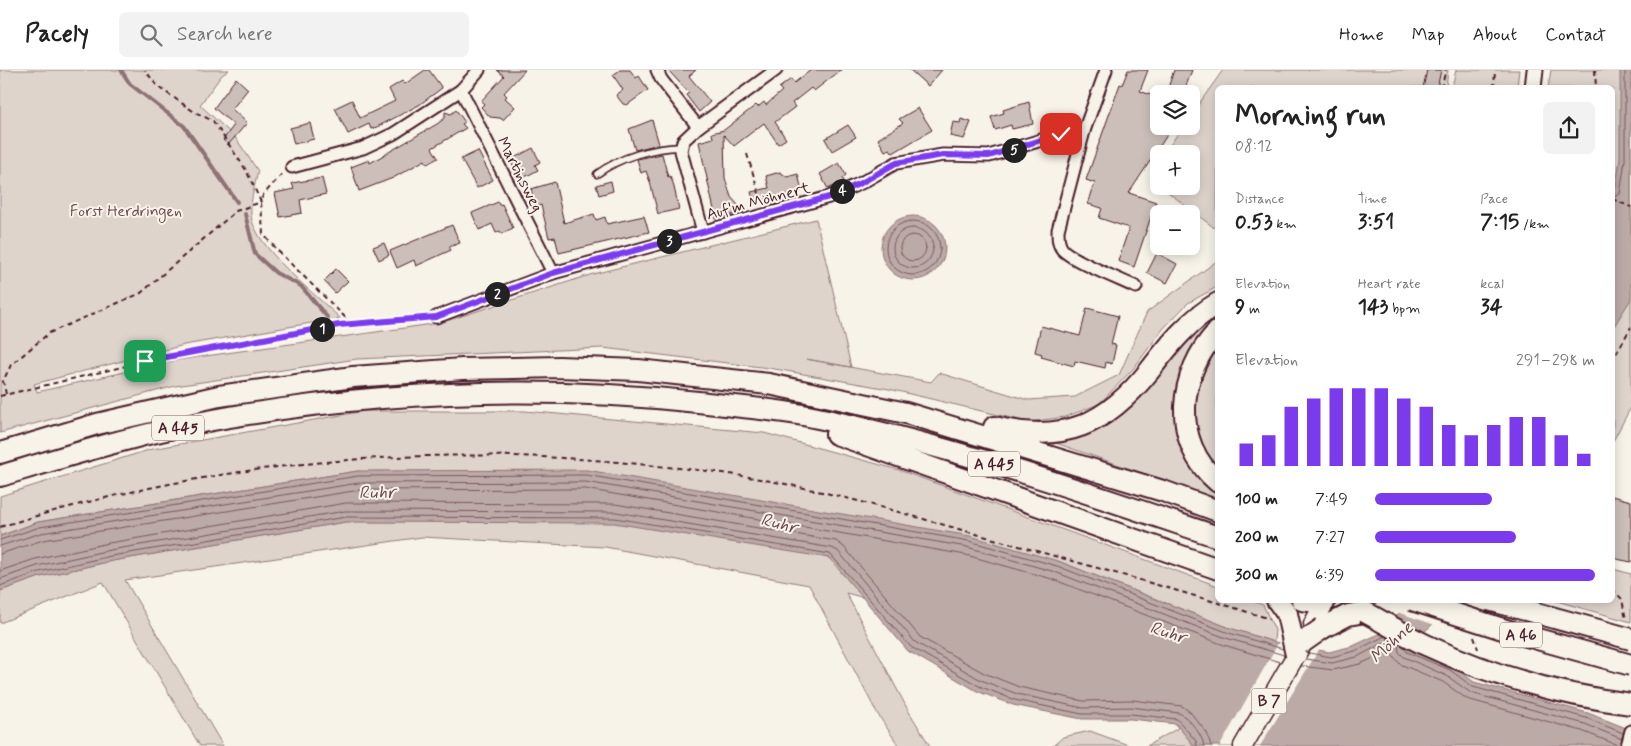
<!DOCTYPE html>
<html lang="en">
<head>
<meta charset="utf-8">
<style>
  body { margin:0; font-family:Mynerve,sans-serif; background:#f2f2f2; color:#222; height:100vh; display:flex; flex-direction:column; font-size:19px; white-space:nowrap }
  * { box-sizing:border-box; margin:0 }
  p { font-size:16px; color:#767676 }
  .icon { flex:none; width:28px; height:28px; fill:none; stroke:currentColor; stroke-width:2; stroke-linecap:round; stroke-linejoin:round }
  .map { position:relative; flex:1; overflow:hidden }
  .details { position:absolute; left:1215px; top:15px; width:400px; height:518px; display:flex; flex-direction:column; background:#fff; border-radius:8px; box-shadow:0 2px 12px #0003 }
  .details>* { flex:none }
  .buttons { position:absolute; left:1150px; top:15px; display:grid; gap:10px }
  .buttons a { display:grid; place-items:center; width:50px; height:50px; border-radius:8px; background:#fff; box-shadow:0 2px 12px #0003; font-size:25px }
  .pin { position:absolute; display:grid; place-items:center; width:42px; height:42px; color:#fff; margin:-21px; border-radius:10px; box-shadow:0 2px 8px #0006 }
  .km { position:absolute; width:25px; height:25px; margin:-12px; border-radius:50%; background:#222; color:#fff; font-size:14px; line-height:25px; text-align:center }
  .round { display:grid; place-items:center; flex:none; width:52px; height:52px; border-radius:8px; background:#f2f2f2 }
  .summary { display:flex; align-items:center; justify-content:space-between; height:85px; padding:0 20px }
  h1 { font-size:28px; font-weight:700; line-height:38px }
  .metrics { display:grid; grid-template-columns:repeat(3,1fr); gap:8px; height:85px; padding:5px 20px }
  .metrics div { display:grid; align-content:center }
  .metrics b { font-size:21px; font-weight:700 }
  .metrics small { font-size:14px; font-weight:400 }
  .metrics p { font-size:14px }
  .chart { height:140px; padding:10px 20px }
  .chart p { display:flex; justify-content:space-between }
  .chart svg { width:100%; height:90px; margin-top:5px; stroke:#7c3aed; stroke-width:6 }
  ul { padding:0 20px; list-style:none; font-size:16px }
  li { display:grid; grid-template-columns:80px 60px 1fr; align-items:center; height:38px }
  li i { height:12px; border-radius:6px; background:#7c3aed }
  header { display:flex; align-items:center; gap:30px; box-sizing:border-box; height:70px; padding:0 25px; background:#fff; border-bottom:1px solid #e0e0e0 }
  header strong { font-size:24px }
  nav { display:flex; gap:28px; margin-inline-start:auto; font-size:18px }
  .search { width:350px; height:45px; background:#f2f2f2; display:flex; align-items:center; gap:12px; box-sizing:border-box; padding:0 18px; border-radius:8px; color:#767676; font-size:19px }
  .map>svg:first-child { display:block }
  .green { fill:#ded4cc; stroke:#947a7c }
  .water { fill:#bcaaa7; stroke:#8e7275 }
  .pier { fill:#f7f3e8 }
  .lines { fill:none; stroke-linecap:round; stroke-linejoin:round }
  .shore { stroke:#78575d; stroke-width:1 }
  .stream { stroke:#8e7275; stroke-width:4 }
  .building { fill:#ccbfb9; stroke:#4a1f2b }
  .service-casing { stroke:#4a1f2b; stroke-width:9 }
  .minor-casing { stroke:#4a1f2b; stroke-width:15 }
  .secondary-casing { stroke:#4a1f2b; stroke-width:19 }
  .primary-casing { stroke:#4a1f2b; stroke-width:21 }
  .motorway-casing { stroke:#4a1f2b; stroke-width:24 }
  .path { stroke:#4a1f2b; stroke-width:2; stroke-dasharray:5 4; stroke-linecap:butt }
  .service { stroke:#f7f3e8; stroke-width:5.5 }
  .minor { stroke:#f7f3e8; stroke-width:11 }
  .secondary { stroke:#f7f3e8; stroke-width:15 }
  .primary { stroke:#f7f3e8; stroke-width:18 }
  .motorway { stroke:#f7f3e8; stroke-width:20 }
  .motorway-bridge-casing { stroke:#4a1f2b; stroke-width:24; stroke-linecap:butt }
  .motorway-bridge { stroke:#f7f3e8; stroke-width:20 }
  .route-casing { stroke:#fff; stroke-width:10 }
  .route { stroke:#7c3aed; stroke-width:6 }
  .labels { text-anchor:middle; stroke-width:4; stroke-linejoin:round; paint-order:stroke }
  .shield { fill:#f7f3e8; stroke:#7e5f64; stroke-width:1 }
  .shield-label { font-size:15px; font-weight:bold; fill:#4a1f2b }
  .street-label { font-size:16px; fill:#4a1f2b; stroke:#f7f3e8 }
  .park-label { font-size:16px; fill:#6f4c53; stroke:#f7f3e8 }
  .water-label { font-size:18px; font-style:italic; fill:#6c4950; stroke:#f7f3e8 }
</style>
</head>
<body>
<header>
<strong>Pacely</strong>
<div class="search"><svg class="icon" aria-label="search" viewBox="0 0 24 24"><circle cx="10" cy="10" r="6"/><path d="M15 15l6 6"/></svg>Search here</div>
<nav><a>Home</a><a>Map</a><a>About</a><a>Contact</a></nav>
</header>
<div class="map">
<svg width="1631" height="676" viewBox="0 0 1631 676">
  <rect width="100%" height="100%" fill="#f7f3e8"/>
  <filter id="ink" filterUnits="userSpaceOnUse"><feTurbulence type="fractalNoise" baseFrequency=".02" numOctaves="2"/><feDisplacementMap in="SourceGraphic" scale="10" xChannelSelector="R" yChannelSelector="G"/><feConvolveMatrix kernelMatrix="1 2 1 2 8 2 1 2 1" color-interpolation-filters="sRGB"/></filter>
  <g filter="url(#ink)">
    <g class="green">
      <path d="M0,0H229L221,6L200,35L235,67L258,101C255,115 248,137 252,151C263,184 314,223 340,248L184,275L34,314L37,322L177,290L440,253L593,204L816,149L851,297L806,289L931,312L939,303L1028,330L1075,327L1119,305L1147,242L1217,191V217L1188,233L1163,259L1133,299L1099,334L1065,347L1028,352L889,319L769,298L603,278L357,289L175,316L0,363Z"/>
      <polygon points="1223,0 1448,0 1446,17 1218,18 1217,160 1160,116 1191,116 1191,84 1164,84 1183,56 1191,56 1191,45"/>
      <polygon points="1456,0 1519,0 1517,17 1452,17"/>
      <polygon points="1551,0 1631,0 1631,337 1613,371 1612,18 1548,18"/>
      <polygon points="1217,240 1217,251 1214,253 1178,330 1217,420 1217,429 1050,371 1076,364"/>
      <path d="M1217,272V399C1196,378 1187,334 1198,305C1202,294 1211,282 1217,272Z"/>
      <polygon points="364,341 525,341 764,363 899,400 1215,515 1217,516 1218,530 1250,530 1263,535 1275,560 1274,572 1230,558 1058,491 358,401 38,452 0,466 0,426 152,379"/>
      <polygon points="554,439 788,477 965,526 1249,612 1212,676 1147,676 1178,658 1158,629 954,552 846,523 908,640 930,676 899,676 877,643 809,515 605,477 422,467 125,510 223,676 200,676 103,512 0,553 0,521 40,507 112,491 411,441"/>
      <polygon points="1613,499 1631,504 1631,552 1553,530 1612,530"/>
      <polygon points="1090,661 1131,676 1053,676 1063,667"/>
    </g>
    <g class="water">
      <polygon points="1620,0 1631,0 1631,229 1613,258 1612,141 1620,89"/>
      <circle cx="913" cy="178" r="32"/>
      <polygon points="587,400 970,466 1058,491 1230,558 1274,572 1329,582 1353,576 1381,563 1411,530 1436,551 1408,577 1453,596 1474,612 1588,643 1631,660 1631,676 1194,676 1176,654 1131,649 1082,649 1013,635 977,621 908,581 829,488 614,453 346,452 112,491 40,507 0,521 0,466 38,452 358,401"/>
    </g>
    <g class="pier">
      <polygon points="1408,530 1454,530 1435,555 1397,542"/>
      <polygon points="1280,570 1320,578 1260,676 1220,676"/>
    </g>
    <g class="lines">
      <g class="shore">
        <polyline points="1612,128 1620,124 1625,90 1625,0"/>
        <circle cx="913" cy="178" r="27"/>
        <circle cx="913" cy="178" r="20"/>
        <circle cx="913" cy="178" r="13"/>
        <polyline points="0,470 40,457 358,406 586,405 969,471 1057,496 1229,563 1283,579"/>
        <polyline points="0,476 41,463 359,413 586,412 967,477 1055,502 1226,568 1284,585"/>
        <polyline points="0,484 43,470 360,420 585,419 966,485 1052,509 1224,575 1280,592"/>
        <polyline points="0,501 35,489 109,473 346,433 615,434 836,471 844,477 920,567 984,603 1019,617 1083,631 1132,630 1182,636 1190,642 1207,663 1211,676"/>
        <path d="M0,509L37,496L110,480L345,441L616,442L832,478L838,481L915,572L981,610L1017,624L1083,638L1131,637L1179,643C1188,647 1203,665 1204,676"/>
        <polyline points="0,516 39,502 111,486 346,447 615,448 830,484 911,577 979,616 1015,630 1082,644 1131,644 1177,649 1196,671 1197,676"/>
        <polyline points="1398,573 1399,582 1404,587 1447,606 1471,623 1585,654 1622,669"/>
        <polyline points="1404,576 1407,582 1450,600 1473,617 1586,648 1623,663"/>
        <polyline points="1309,583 1331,587 1355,581 1385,566"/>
        <polyline points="1306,589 1332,593 1357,587 1391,569"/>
        <polyline points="1301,596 1333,600 1360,594 1389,581 1400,594 1443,612 1467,629 1582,661 1620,676"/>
      </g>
      <g class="stream">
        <polyline points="121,0 130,14 184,56 237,132"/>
        <polyline points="245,144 255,184 276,203 301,216 327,247"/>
      </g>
    </g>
    <g class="building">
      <polygon points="425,0 429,0 442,18 419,35 377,57 371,59 369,54 348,64 335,38 352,30 360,48 395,31 389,19 402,11 405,14"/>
      <polygon points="497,0 525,0 504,23 507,26 505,28 515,37 503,50 500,48 490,47 481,37 484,34 481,31 504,6"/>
      <polygon points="620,0 630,0 636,8 639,6 648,20 627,35 623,34 616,25 623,20 613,5"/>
      <polygon points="668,0 696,0 689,6 710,32 699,42 686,25 689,23"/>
      <polygon points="811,0 841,0 814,21 811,18 792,33 795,37 775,52 786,69 778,74 764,53 734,76 724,65 725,108 731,127 744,142 716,149 699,72 713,68 712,63 724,60 756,35 758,37 764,32 766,35 782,21 779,18 791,9 794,13"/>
      <polygon points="910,0 942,0 928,16"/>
      <polygon points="1128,0 1148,0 1140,21 1159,28 1159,56 1173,56 1129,123 1156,132 1134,197 1118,191 1129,158 1099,148 1102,138 1088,134 1095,113 1086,110 1120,14 1122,15"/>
      <polygon points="1174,0 1192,0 1183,24 1166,24"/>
      <polygon points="1427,0 1441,0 1437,18 1423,18"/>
      <polygon points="236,8 248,19 232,39 247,53 228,75 223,70 234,55 214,38"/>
      <polygon points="1029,32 1033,54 1012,59 1011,55 995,60 991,47 1004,43 1003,40"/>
      <polygon points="918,38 932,60 893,83 890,79 885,81 878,69 903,53 899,49"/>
      <polygon points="456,40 465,52 462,54 466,58 432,78 438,88 427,94 425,90 393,108 359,121 351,97 369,90 370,93 437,54 445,48 445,42 451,44"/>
      <polygon points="961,49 971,52 964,69 950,66 953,52 960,53"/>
      <polygon points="652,50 659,74 635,80 629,59"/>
      <polygon points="310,53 314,69 294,74 290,58"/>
      <polygon points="848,55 856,67 832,81 825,69"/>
      <polygon points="533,78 540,92 535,95 538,100 523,108 521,102 517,104 510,90"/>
      <polygon points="478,81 493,110 477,118 461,89"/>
      <polygon points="662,84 668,107 670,106 673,113 679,139 658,144 650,112 646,101 641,103 637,89"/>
      <polygon points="839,93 846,105 842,108 844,111 828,119 820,104"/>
      <polygon points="780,102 787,107 798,104 802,121 754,132 751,122 769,118 766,106"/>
      <polygon points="322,108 326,124 300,130 302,143 280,147 275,123 294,119 292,113"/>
      <polygon points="611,111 613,121 599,125 596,115"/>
      <polygon points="555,112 564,153 594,144 596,150 605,147 607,154 644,146 649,162 559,183 555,167 549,168 541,135 536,137 531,119"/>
      <polygon points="498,132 499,135 502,134 513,158 501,164 500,161 496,163 492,154 479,160 472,143"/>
      <polygon points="452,155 460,173 449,177 451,180 416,196 414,190 397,198 390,181"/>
      <polygon points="384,173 389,185 379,190 373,177"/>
      <polygon points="1157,183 1177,194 1167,213 1147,203"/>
      <polygon points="336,199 348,211 335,223 324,211"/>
      <polygon points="1087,238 1118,246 1111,274 1116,275 1112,294 1106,292 1105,298 1075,291 1074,296 1041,287 1042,284 1035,282 1041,256 1080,266"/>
      <polygon points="1612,426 1631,431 1631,492 1612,488"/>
    </g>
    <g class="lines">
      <g class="service-casing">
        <path id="service" d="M597,104C620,87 652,78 681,77"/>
      </g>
      <g class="minor-casing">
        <g id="minor">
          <polyline points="657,0 661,9 698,57"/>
          <path d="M1106,0L1084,61L1058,160C1058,167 1058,174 1062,179C1071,190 1121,210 1136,217"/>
          <polyline points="461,20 553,203"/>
          <polyline points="292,97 363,78 393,64 461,20 479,0"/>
          <polyline points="703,162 681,81 683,71 698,57 776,0"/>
          <polyline points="436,247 553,203 829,127 861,113 896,93 943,85 989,86 1061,64 1084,61"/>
          <polyline points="1627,676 1631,661"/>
        </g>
      </g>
      <g class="secondary-casing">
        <polyline id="secondary" points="1533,18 1535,0"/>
      </g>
      <g class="primary-casing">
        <g id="primary">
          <polyline points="1313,554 1326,530"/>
          <polyline points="1243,676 1303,573"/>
        </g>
      </g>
      <g class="motorway-casing">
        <g id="motorway">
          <path d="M1218,261C1178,302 1170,372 1218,412"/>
          <path d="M994,357C1064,374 1106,355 1150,300C1170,274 1189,250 1218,233"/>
          <polyline points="836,364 1218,499"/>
          <polyline points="0,383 97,354 219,326 353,307 462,299 559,297 638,300 769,314 906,343 1163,421 1218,441"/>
          <path d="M0,406C74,384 148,361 224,348C381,321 539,315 698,332C733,336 769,339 803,345C945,373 1081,421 1218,467"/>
          <polyline points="1277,530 1287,544"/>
          <polyline points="1302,530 1324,533"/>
          <polyline points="1323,558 1348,545 1365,542"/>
        </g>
      </g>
      <g class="path">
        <polyline points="1595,0 1596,18"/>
        <polyline points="1441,18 1446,0"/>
        <polyline points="1494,18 1495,0"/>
        <polyline points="747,84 762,133"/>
        <polyline points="282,104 263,125 261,132 263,164 278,181 352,254"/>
        <polyline points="1612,129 1631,137"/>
        <polyline points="1612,291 1631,257"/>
        <polyline points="6,324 3,311 11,295 49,263 141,223 236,141 261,132 246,100 213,51 193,41 157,16 145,0"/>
        <polyline points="0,326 181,283 339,255 424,248"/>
        <path d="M0,457C212,390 436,371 657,396C690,399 722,402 754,408C835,422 915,447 994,469C1086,495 1179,520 1270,549"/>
        <polyline points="1612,519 1622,529 1626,550"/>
        <polyline points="1474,567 1478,579"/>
      </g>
      <use href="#service" class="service"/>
      <use href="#minor" class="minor"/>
      <use href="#secondary" class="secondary"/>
      <use href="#primary" class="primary"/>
      <use href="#motorway" class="motorway"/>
      <g class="motorway-bridge-casing">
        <g id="motorway-bridge">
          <polyline points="1412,530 1512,562 1631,595"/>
          <polyline points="1489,530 1631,569"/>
          <path d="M1365,542C1385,553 1405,565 1426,575C1490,605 1561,625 1631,634"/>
          <polyline points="1287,544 1296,585"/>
          <polyline points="1303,572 1323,558"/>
        </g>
      </g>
      <use href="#motorway-bridge" class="motorway-bridge"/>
    </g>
  </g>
  <g class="lines" filter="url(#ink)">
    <g class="route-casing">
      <polyline id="route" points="145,291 339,255 436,247 553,203 829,127 861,113 896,93 943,85 989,86 1061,64"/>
    </g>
    <use href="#route" class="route"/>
  </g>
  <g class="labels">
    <g class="shield">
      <rect x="152" y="345.5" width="52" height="25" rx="4"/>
      <rect x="968" y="381.5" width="52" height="25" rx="4"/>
      <rect x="1500" y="552.5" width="42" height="25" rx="4"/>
      <rect x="1251.5" y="618.5" width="35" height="25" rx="4"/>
    </g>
    <g class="shield-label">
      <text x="178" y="363">A 445</text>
      <text x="994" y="399">A 445</text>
      <text x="1521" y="570">A 46</text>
      <text x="1269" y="636">B 7</text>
    </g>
    <g class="street-label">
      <text transform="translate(521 104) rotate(63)" y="6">Martinsweg</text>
      <text transform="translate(758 130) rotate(-15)" y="6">Auf'm Möhnert</text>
    </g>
    <g class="park-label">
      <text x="126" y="146">Forst Herdringen</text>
    </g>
    <g class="water-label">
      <text transform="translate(377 422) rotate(-1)" y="6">Ruhr</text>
      <text transform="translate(779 453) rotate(14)" y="6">Ruhr</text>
      <text transform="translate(1168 562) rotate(17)" y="6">Ruhr</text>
      <text transform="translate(1391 572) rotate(-43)" y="6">Möhne</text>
    </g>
  </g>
</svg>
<div class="buttons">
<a><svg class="icon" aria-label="layers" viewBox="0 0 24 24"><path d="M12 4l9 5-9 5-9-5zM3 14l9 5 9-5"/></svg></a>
<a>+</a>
<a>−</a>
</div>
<div class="pin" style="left:145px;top:291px;background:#1e9e55"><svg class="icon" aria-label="arrive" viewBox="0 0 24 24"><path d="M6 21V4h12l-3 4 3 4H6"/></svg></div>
<div class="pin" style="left:1061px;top:64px;background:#d93025"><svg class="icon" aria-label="check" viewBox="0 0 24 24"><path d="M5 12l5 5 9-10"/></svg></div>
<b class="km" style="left:322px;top:259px">1</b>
<b class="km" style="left:497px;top:224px">2</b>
<b class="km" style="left:669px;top:171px">3</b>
<b class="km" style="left:842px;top:121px">4</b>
<b class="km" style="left:1014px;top:80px">5</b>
<section class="details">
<div class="summary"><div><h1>Morning run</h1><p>08:12</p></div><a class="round"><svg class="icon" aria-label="share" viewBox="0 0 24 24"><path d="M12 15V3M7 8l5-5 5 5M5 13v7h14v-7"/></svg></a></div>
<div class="metrics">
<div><p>Distance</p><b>0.53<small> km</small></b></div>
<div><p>Time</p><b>3:51</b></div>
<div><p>Pace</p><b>7:15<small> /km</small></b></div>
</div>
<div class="metrics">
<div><p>Elevation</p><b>9<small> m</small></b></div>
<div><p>Heart rate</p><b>143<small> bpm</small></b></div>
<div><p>kcal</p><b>34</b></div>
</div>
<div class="chart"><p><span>Elevation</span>291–298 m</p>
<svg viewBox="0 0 160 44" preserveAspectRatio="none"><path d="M5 44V33M15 44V29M25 44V15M35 44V11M45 44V6M55 44V6M65 44V6M75 44V11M85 44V15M95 44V24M105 44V29M115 44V24M125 44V20M135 44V20M145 44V29M155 44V38"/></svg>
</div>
<ul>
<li><b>100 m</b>7:49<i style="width:53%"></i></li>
<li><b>200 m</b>7:27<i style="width:64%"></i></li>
<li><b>300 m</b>6:39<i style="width:100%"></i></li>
</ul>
</section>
</div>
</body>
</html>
